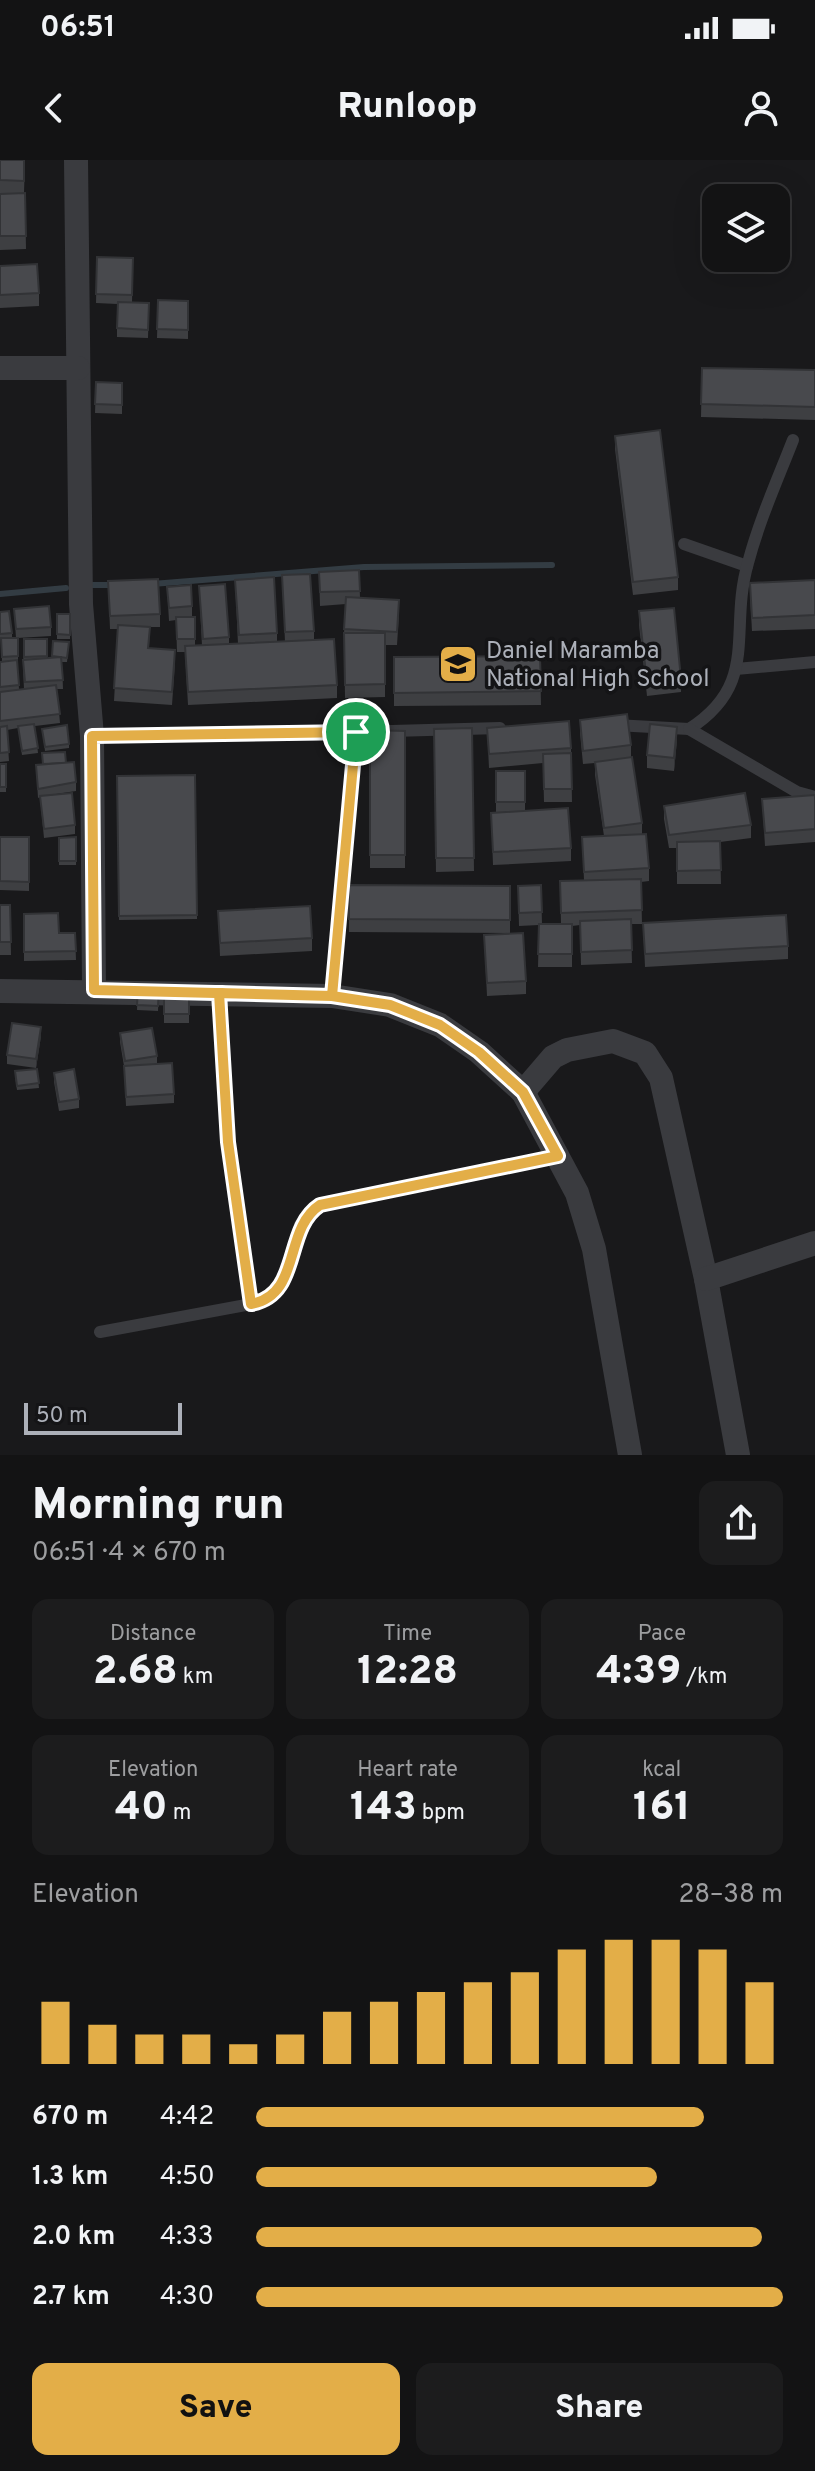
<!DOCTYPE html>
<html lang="en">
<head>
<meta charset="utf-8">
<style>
  body { margin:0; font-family:Overpass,sans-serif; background:#1c1c1d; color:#f1f3f6; height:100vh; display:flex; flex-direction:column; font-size:30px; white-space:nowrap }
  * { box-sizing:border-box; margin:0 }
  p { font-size:26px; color:#9d9ea0 }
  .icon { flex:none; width:44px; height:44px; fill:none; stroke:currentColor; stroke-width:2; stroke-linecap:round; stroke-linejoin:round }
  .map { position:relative; height:1295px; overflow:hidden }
  .side { display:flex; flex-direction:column; background:#131314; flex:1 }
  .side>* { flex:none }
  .controls { position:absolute; left:702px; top:24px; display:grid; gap:16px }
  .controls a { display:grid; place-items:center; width:88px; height:88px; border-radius:16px; background:#131314; box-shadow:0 8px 32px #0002,0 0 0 2px #323234; font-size:40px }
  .scale { position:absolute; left:24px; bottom:20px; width:158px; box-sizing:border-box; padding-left:8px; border:4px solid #acb0b9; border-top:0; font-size:22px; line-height:28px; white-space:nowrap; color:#acb0b9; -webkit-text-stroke:6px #141416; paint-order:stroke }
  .pin { position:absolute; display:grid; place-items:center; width:68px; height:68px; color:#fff; margin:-34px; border:4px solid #fff; border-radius:50%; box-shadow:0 2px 8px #0007 }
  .round { display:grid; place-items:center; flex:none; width:84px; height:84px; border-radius:16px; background:#1c1c1d }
  .overview { display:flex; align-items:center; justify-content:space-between; height:136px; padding:0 32px }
  h1 { font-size:44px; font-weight:800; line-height:60px }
  .figures { display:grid; grid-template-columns:repeat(3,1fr); gap:12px; height:136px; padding:8px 32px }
  .figures div { display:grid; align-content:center; border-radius:16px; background:#1c1c1d; text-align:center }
  .figures b { font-size:40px; font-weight:800 }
  .figures small { font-size:22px; font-weight:400 }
  .figures p { font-size:22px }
  .chart { height:224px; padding:16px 32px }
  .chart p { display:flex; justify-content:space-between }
  .chart svg { width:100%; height:144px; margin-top:8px; stroke:#e3ae48; stroke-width:6 }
  .button { display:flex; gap:16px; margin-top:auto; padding:16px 32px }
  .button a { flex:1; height:92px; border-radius:16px; background:#e3ae48; color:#111; font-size:32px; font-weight:800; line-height:92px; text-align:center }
  .button a+a { background:#1c1c1d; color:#f1f3f6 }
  ul { padding:0 32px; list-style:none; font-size:26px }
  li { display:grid; grid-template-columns:128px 96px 1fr; align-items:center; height:60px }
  li i { height:20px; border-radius:10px; background:#e3ae48 }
  .status { display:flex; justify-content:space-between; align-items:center; height:56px; padding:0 40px; background:#131314; direction:ltr }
  .status svg { height:22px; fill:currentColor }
  header { display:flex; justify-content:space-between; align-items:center; height:104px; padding:0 32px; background:#131314; font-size:36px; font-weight:800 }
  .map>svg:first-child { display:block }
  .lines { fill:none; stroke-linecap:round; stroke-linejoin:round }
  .stream { stroke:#333c43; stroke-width:6 }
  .lane { stroke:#3a3b3f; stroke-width:12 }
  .street { stroke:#3a3b3f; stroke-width:24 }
  .wall { fill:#3e3f42 }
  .shaded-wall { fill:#323336 }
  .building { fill:#48494d; stroke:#323336; stroke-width:2 }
  .route-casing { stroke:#fff; stroke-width:16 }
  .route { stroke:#e3ae48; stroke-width:10 }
  .labels { text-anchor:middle; stroke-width:7; stroke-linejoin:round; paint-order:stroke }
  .poi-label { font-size:24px; fill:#acb0b9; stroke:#141416; text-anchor:start }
</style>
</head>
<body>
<div class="status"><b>06:51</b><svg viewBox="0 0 49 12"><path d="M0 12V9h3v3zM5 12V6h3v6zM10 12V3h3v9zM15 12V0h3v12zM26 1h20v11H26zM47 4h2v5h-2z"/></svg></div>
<header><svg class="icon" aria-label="back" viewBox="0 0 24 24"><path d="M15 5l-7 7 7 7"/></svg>Runloop<svg class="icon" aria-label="person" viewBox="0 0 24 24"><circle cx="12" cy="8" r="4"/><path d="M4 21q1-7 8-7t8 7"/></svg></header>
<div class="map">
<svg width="815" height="1295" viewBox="0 0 815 1295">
  <rect width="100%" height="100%" fill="#19191b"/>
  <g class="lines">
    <g class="stream">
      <polyline points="152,424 364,407 552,405"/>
      <polyline points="88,425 113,425"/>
      <polyline points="0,434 66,428"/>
    </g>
    <g class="lane">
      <polyline points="684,384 747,406"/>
      <polyline points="736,509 815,502"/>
      <path d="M615,565L689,569C761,523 728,471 748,403C759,361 777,321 793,280"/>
      <polyline points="689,569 797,632 815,637"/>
      <polyline points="356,572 500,568"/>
      <polyline points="92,576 356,572 332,836"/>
      <polyline points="219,833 228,982 251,1144"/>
      <polyline points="100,1172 262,1142 284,1122 300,1065 307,1054 320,1045 558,996"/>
    </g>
    <g class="street">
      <polyline points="76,0 81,444 92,576 94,830"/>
      <polyline points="0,208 78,208"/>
      <polyline points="0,831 332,836 390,845 440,865 479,892 523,932 577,1033 594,1089 630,1295"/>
      <polyline points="523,932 553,897 567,890 613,881 645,893 661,918 706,1119 738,1295"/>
      <polyline points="706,1119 815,1083"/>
    </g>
  </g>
  <g class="wall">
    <polygon points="0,0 25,0 24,33 25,33 26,89 0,90 0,34 16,33 0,33"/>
    <polygon points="97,97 133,98 132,143 149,143 148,178 117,177 117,144 96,143"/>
    <polygon points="0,106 39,133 39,146 0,148"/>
    <polygon points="158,140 188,141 188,179 157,178"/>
    <polygon points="702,208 815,210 815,260 701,257"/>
    <polygon points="96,222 122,223 122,254 95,253"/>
    <polygon points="615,276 678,417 678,430 633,435 615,289"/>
    <polygon points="359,410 360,438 399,454 397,485 385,485 385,537 345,538 344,473 346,444 320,446 319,412"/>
    <polygon points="282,415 314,471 314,480 337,525 337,538 188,545 185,492 177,492 176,460 169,461 167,427 192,446 192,457 195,457 195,486 202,486 199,426 229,477 229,484 238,484 235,420 277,473 277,482 285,482"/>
    <polygon points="815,420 815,469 752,471 750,436"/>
    <polygon points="108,421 160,454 160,467 150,467 149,488 175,503 172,545 114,541 118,469 110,469"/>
    <polygon points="14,449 51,467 51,476 17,478 18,478 18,501 17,501 19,529 24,529 23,509 24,479 47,479 47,498 52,498 53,481 69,482 67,502 62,502 63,529 57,529 60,563 35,566 38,593 22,595 18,568 7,570 9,601 0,602 0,502 2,501 1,479 0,479 0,452 12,473 12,478 5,478 16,478"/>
    <polygon points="639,451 681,519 681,532 647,536 639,465"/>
    <rect x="57" y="454" width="13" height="25"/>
    <polygon points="540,496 541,545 394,546 394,497"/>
    <polygon points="580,560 631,585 631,597 642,663 642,674 649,708 649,721 641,722 642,764 631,764 632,803 581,805 580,765 572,766 572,807 538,807 539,765 519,766 518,726 541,725 542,764 561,764 560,721 584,720 582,677 604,676 595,615 595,603 583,604 580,573"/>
    <polygon points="472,568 474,711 436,712 434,569"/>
    <polygon points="487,568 571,588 572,642 544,642 543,603 489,608"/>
    <polygon points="42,569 69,584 69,588 45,591"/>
    <polygon points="370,570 405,571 405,708 370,708"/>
    <polygon points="677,580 674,611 647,608 647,595"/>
    <polygon points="66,603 76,622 76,631 56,634 75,665 75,674 44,678 40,637 38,638 36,605"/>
    <rect x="0" y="604" width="6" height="28"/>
    <polygon points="496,611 525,611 525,651 571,688 571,701 493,705 491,653 496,652"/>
    <polygon points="195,615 197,759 119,760 117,616"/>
    <polygon points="815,635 815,682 765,686 762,639"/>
    <polygon points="664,646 751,665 751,678 720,682 721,724 677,724 677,688 669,688 664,659"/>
    <polygon points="0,677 29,677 29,731 0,730"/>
    <polygon points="76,677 76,705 59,705 59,678"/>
    <polygon points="349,725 510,726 510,773 349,772"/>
    <polygon points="0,745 10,745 11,795 0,795"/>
    <polygon points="218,751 312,778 312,791 220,796"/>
    <polygon points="24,754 59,773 75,773 76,800 24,801"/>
    <polygon points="643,763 788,786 788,799 645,807"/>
    <polygon points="484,775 526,821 526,834 487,836"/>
    <polygon points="138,828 159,829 158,851 137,850"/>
    <rect x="164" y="828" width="25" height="35"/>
    <polygon points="120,873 157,896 157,904 174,934 174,943 126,946 124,906 120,882"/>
    <polygon points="41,876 36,908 7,904 7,895"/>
    <polygon points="37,909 39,928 17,930 15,916"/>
    <polygon points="54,913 79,939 79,948 59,951 54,922"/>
  </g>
  <g class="shaded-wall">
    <polygon points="677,567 677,580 674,611 674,598"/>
    <polygon points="41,867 41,876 36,908 36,899"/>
  </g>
  <g class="building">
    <polygon points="0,0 24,0 24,21 0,20"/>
    <polygon points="25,33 26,76 0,76 0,34"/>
    <polygon points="97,97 133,98 132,135 96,134"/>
    <polygon points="37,104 39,133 0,135 0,106"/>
    <polygon points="158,140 188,141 188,170 157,169"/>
    <polygon points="118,142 149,143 148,170 117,168"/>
    <polygon points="702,208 815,210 815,247 701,244"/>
    <polygon points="96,222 122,223 122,245 95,244"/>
    <polygon points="660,270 678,417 633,422 615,276"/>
    <polygon points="359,410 360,431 320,432 319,412"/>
    <polygon points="310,414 314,471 285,472 282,415"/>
    <polygon points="274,417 277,473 239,475 235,420"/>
    <polygon points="158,419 160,454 110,456 108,421"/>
    <polygon points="815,420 815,455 752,458 750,423"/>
    <polygon points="225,424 229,477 203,479 199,426"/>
    <polygon points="191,425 192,446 169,448 167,427"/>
    <polygon points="346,437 399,440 397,472 344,469"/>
    <polygon points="49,446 51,467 16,469 14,449"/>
    <polygon points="674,448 681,519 647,522 639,451"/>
    <polygon points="9,451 12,473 0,474 0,452"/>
    <polygon points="57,454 70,454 70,475 57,474"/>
    <polygon points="176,457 195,457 195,479 177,479"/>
    <polygon points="118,465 150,467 148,488 175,490 172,532 114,528"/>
    <polygon points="344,473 385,473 385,524 345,525"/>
    <polygon points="1,478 18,478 18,496 2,497"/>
    <polygon points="24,479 47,479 47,496 24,497"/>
    <polygon points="334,479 337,525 188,532 185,486"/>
    <polygon points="53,481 69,482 67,498 52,496"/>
    <polygon points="540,496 541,531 394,533 394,497"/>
    <polygon points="61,497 63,520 25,522 23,500"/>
    <polygon points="17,500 19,525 0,527 0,502"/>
    <polygon points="56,525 60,554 0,561 0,532"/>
    <polygon points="627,554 631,585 583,591 580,560"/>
    <polygon points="569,561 571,588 489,594 487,568"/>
    <polygon points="34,564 38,588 22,591 18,566"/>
    <polygon points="650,564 677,567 674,598 647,595"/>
    <polygon points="67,565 69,584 45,587 42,569"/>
    <polygon points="7,566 9,592 0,593 0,567"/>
    <polygon points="472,568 474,698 436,698 434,569"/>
    <polygon points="370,570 405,571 405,695 370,695"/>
    <polygon points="65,592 66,603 43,604 42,593"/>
    <polygon points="571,593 572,629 544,629 543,594"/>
    <polygon points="632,597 642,663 604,668 595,602"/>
    <polygon points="74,602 76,622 38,629 36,605"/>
    <rect x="0" y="604" width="6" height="23"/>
    <rect x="496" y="611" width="29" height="31"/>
    <polygon points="195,615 197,755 119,756 117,616"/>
    <polygon points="72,633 75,665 44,669 40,636"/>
    <polygon points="745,633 751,665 669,675 664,646"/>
    <polygon points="815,635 815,669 765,673 762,639"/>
    <polygon points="568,648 571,688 493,692 491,653"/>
    <polygon points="646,674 649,708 584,712 582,677"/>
    <polygon points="0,677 29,677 29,722 0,721"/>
    <polygon points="76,677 76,701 59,701 59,678"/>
    <polygon points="720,681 721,710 677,711 677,682"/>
    <polygon points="641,719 642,750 561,753 560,721"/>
    <polygon points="349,725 510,726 510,760 349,759"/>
    <polygon points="541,725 542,752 519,753 518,726"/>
    <polygon points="0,745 10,745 11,782 0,782"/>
    <polygon points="310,746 312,778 220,783 218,751"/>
    <polygon points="58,753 59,773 75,773 76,791 24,792 24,754"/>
    <polygon points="786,755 788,786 645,794 643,763"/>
    <polygon points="631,759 632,790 581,792 580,761"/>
    <polygon points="539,764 572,764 572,794 538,794"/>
    <polygon points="523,773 526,821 487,823 484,775"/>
    <polygon points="138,828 159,829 158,846 137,845"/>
    <rect x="164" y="828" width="25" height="26"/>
    <polygon points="12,863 41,867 36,899 7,895"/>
    <polygon points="152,868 157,896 125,901 120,873"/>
    <polygon points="172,903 174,934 126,937 124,906"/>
    <polygon points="37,909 39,923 17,926 15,911"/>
    <polygon points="74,909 79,939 59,942 54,913"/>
  </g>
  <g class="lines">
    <g class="route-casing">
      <path id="route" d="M356,572L332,836L219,833L228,982L251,1144C302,1135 283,1069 320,1045L558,996L523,932L479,892L440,865L390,845L332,836L94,830L92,576L356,572"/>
    </g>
    <use href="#route" class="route"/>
  </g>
  <defs>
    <g id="school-square" transform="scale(2)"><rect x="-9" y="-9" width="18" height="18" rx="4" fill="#e3ae48" stroke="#141416"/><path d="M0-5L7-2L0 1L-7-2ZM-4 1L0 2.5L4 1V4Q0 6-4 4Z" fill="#111"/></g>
  </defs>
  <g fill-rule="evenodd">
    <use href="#school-square" x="458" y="504"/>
  </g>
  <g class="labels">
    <g class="poi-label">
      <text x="486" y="498">Daniel Maramba<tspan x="486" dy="28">National High School</tspan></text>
    </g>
  </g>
</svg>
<div class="controls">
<a><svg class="icon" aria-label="layers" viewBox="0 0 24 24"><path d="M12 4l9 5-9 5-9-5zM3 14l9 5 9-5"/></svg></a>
</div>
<div class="scale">50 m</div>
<div class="pin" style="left:356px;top:572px;background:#1e9e55"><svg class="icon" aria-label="arrive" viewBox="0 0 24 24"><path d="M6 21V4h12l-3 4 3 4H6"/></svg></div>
</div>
<section class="side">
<div class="overview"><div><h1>Morning run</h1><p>06:51 · 4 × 670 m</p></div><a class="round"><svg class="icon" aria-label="share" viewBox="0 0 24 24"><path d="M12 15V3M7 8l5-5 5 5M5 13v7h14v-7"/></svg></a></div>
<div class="figures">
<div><p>Distance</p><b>2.68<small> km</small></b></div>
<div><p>Time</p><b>12:28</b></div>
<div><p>Pace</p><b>4:39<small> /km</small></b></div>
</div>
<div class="figures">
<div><p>Elevation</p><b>40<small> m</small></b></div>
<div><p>Heart rate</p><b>143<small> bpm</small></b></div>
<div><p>kcal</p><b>161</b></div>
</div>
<div class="chart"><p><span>Elevation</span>28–38 m</p>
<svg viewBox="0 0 160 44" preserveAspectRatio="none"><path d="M5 44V25M15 44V32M25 44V35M35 44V35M45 44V38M55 44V35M65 44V28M75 44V25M85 44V22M95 44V19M105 44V16M115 44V9M125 44V6M135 44V6M145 44V9M155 44V19"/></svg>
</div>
<ul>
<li><b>670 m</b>4:42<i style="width:85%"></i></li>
<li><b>1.3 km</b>4:50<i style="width:76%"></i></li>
<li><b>2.0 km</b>4:33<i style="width:96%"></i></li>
<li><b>2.7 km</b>4:30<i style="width:100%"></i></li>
</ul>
<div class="button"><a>Save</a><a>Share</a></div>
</section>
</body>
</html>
